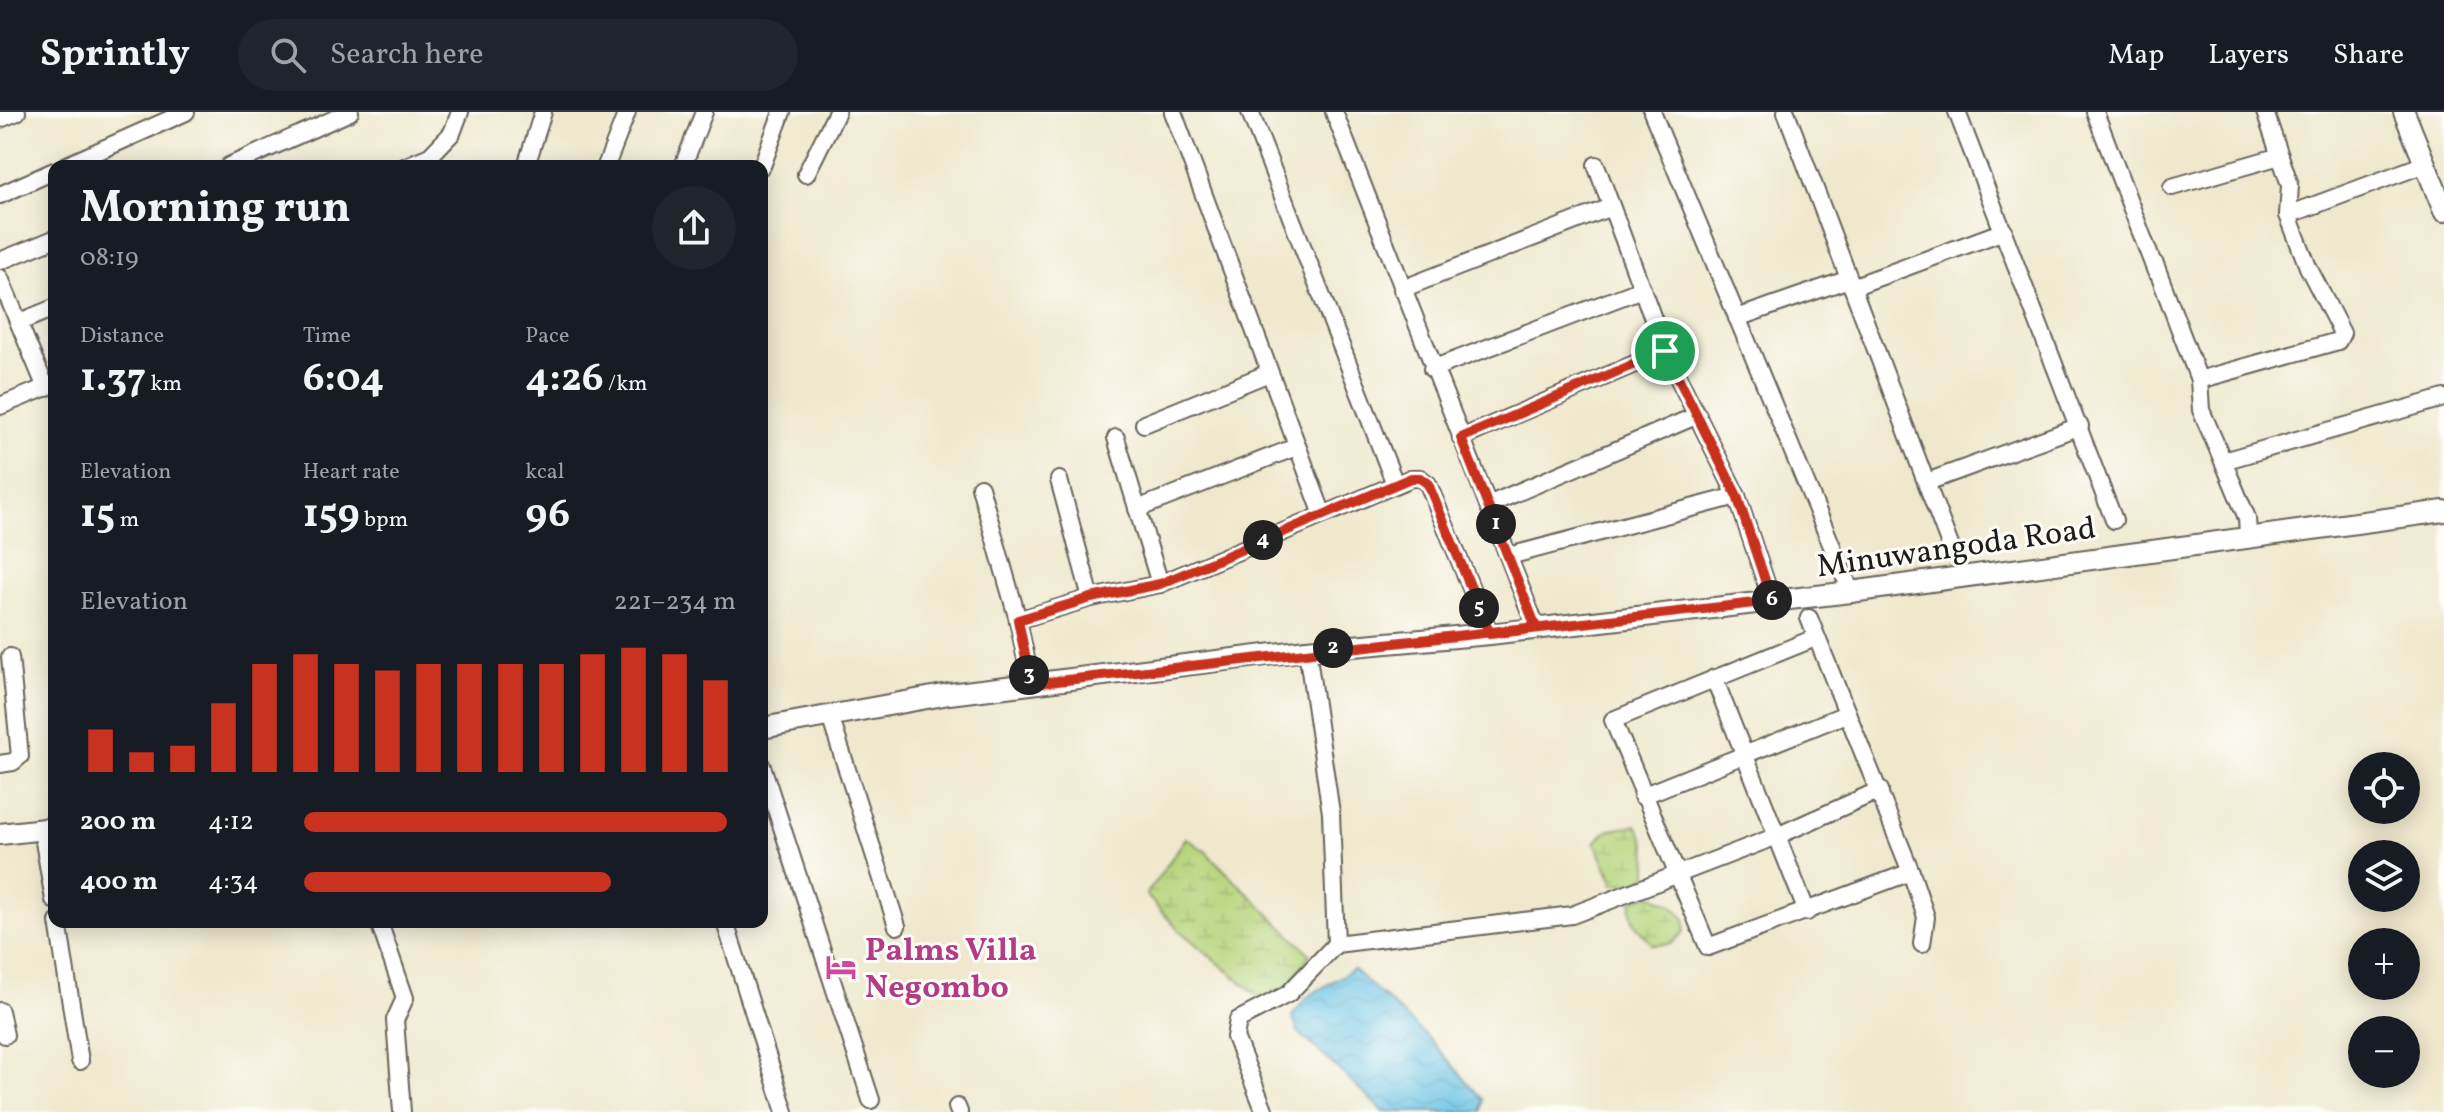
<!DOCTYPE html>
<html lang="en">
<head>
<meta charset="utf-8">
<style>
  body { margin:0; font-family:Vollkorn,serif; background:#20242c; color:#f1f3f6; height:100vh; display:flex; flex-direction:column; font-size:30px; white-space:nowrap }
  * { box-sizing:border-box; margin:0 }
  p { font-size:26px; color:#9ea1a6 }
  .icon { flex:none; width:44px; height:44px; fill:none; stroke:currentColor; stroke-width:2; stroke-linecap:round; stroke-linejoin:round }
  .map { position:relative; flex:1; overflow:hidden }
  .details { position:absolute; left:48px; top:48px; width:720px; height:768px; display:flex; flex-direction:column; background:#171b24; border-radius:16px; box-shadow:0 4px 20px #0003 }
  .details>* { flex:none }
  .controls { position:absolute; left:2348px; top:640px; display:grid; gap:16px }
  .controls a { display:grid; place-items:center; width:72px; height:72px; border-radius:50%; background:#171b24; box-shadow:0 4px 20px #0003; font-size:40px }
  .pin { position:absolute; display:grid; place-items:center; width:68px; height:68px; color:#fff; margin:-34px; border:4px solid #fff; border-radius:50%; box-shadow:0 2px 8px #0007 }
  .km { position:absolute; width:40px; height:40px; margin:-20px; border-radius:50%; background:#222; color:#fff; font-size:22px; line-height:40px; text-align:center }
  .round { display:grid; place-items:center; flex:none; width:84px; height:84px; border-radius:42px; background:#20242c }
  .summary { display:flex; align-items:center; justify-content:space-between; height:136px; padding:0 32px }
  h1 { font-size:44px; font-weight:700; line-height:60px }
  .stats { display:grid; grid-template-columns:repeat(3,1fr); gap:12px; height:136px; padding:8px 32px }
  .stats div { display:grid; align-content:center }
  .stats b { font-size:40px; font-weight:700 }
  .stats small { font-size:22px; font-weight:400 }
  .stats p { font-size:22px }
  .chart { height:224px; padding:16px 32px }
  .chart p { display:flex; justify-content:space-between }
  .chart svg { width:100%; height:144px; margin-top:8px; stroke:#c8321e; stroke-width:6 }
  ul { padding:0 32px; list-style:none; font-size:26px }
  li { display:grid; grid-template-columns:128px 96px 1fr; align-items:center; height:60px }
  li i { height:20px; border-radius:10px; background:#c8321e }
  header { display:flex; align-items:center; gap:48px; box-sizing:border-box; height:112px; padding:0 40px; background:#171b24; border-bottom:2px solid #363941 }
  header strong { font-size:38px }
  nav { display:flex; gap:44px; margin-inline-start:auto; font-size:28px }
  .search { width:560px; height:72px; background:#20242c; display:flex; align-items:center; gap:20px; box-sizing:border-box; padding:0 28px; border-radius:44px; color:#9ea1a6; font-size:30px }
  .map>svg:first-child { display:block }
  .wetland { fill:url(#wetland-marsh); stroke:#69784c; stroke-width:2 }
  .water { fill:url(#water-waves); stroke:#427081; stroke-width:2 }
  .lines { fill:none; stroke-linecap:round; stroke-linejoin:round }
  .minor-casing { stroke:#66635a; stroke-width:20 }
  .major-casing { stroke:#66635a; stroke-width:24 }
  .minor { stroke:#fff; stroke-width:16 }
  .major { stroke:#fff; stroke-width:20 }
  .route-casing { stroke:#fff; stroke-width:16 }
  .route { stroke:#c8321e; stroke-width:10 }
  .labels { text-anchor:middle; stroke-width:6; stroke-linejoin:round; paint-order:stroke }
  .street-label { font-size:32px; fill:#1c1c1c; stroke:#fdfcf7 }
  .hotel-label { font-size:32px; font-weight:bold; fill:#b23c85; stroke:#fdfcf7; text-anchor:start }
</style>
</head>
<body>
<header>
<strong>Sprintly</strong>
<div class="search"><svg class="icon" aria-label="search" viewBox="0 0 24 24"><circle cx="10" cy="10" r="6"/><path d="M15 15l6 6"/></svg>Search here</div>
<nav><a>Map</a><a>Layers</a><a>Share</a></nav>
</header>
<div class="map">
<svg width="2444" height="1000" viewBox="0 0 2444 1000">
  <defs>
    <pattern id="wetland-marsh" width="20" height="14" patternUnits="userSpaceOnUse" patternTransform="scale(2)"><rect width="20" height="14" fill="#b6d47b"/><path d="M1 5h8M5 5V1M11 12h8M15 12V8" fill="none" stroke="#9cb56a"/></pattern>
    <pattern id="water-waves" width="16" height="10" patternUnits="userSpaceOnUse" patternTransform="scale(2)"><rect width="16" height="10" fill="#68c3e6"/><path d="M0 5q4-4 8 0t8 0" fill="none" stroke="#5aa7c5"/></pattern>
  </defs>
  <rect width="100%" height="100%" fill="#fdfcf7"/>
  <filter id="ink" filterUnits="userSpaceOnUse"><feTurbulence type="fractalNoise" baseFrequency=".0125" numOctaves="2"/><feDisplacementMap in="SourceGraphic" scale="16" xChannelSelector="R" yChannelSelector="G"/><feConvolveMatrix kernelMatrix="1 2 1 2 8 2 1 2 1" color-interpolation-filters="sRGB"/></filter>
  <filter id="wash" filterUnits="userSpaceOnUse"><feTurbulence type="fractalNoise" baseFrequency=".006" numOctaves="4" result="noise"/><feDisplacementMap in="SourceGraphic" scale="32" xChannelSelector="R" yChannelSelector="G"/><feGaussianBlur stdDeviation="1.8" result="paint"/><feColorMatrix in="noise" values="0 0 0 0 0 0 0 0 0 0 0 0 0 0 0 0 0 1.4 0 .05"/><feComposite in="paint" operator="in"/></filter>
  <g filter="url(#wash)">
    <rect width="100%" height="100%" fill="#efe8cd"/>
    <g class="wetland">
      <path d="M1636,713C1647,727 1648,743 1648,761L1637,771L1614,772L1595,730L1607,719Z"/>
      <polygon points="1186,726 1205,739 1310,842 1293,866 1294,873 1259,885 1179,818 1146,783"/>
      <path d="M1651,783L1671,792L1685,807L1684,820L1671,832L1653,833C1641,819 1625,808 1633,788Z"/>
    </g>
    <polygon class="water" points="1353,857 1431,928 1483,988 1481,1000 1384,1000 1298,920 1292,904 1306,886"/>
  </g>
  <g filter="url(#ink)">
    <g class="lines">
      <g class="minor-casing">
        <g id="minor">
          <polyline points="1173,0 1323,403"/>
          <polyline points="1250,0 1395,372"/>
          <polyline points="1334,0 1536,515"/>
          <polyline points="1652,0 1851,480"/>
          <polyline points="1786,0 1951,436"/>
          <polyline points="1957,0 2114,408"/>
          <polyline points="2095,0 2156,160"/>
          <polyline points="0,7 17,0"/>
          <polyline points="2280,44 2290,73 2288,103"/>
          <polyline points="1596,53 1665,239 1737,384 1772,489"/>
          <polyline points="65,54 186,0"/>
          <polyline points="229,54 350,0"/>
          <polyline points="406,54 430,44"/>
          <polyline points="431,54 430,44 452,21 460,0"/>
          <polyline points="526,54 543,0"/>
          <polyline points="606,54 627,0"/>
          <polyline points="683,54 704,0"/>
          <polyline points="762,54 782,0"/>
          <polyline points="806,62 837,0"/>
          <polyline points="2172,75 2280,44 2265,0"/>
          <polyline points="0,83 54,59"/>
          <polyline points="0,149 54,127"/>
          <polyline points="2155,152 2199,268 2338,229 2342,221 2308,155 2288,103 2425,52"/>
          <polyline points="0,166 46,276"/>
          <polyline points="1852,175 2004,119"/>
          <polyline points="1402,177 1611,95"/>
          <polyline points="1737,206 1849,167"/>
          <polyline points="20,210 54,196"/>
          <polyline points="1432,257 1642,177"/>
          <polyline points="2199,268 2201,298 2223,349 2444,286"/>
          <polyline points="0,294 54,272"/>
          <polyline points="1144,312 1269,261"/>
          <polyline points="1116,326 1160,472"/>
          <polyline points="1461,326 1665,239"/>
          <polyline points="2223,349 2247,406 2248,423"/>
          <polyline points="1059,368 1091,486"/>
          <polyline points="1927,370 2080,314"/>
          <polyline points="980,375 1018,508 1091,486 1160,472 1411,366 1420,366 1428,372 1490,522"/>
          <polyline points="1488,393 1698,303"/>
          <polyline points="1137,397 1296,335"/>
          <polyline points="1509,444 1737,384"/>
          <polyline points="1809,506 1911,760 1926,805 1922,832"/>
          <polyline points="1018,508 1031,572"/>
          <polyline points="1815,526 1613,608 1708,835 1911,760"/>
          <polyline points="1714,566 1807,800"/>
          <polyline points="830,604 897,814"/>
          <polyline points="0,652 13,650 20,644 10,545"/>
          <polyline points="762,654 871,988"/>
          <polyline points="1642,684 1846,602"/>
          <polyline points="42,718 54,788"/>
          <polyline points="58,810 80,949"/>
          <polyline points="379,810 405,886 395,908 402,1000"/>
          <polyline points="725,810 785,1000"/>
          <polyline points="1336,832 1572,803 1777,724 1880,678"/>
          <polyline points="0,899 5,923"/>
          <polyline points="957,995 959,1000"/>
          <polyline points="1265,1000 1235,925 1238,908 1288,882 1336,832 1331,701 1307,538"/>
        </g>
      </g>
      <g class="major-casing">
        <g id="major">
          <polyline points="2404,0 2444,99"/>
          <polyline points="762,616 949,582 1307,538 1490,522 1851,480 2444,399"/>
          <polyline points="0,722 54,716"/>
        </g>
      </g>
      <use href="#minor" class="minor"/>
      <use href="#major" class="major"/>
    </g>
  </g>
  <g class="lines" filter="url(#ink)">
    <g class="route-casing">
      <polyline id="route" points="1665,239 1461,326 1536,515 1031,572 1018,508 1091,486 1160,472 1411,366 1420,366 1428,372 1490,522 1772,489 1737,384 1665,239"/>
    </g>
    <use href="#route" class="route"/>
  </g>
  <defs>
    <g id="hotel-bare" transform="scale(2.4)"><path d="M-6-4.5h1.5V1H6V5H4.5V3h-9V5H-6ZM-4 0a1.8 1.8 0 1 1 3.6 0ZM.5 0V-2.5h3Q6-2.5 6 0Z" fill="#d1479c" stroke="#fdfcf7" stroke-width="2.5" paint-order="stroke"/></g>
  </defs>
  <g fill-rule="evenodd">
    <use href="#hotel-bare" x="841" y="855"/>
  </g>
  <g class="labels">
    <g class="street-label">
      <text transform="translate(1956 434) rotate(-8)" y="11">Minuwangoda Road</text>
    </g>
    <g class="hotel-label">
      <text x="865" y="848">Palms Villa<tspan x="865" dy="37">Negombo</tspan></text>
    </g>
  </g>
</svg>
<div class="controls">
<a><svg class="icon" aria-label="locate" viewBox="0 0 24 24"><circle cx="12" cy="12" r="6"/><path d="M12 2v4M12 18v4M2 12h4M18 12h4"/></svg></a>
<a><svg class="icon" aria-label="layers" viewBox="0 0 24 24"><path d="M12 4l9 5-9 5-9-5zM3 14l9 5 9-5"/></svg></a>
<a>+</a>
<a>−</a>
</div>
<div class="pin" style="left:1665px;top:239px;background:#1e9e55"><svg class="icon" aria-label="arrive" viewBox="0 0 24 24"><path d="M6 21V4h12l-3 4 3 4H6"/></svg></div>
<b class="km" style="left:1496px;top:412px">1</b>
<b class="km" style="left:1333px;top:536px">2</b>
<b class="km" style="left:1029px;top:563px">3</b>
<b class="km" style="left:1263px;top:428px">4</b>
<b class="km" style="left:1479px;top:496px">5</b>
<b class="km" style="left:1772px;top:488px">6</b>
<section class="details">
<div class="summary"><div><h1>Morning run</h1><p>08:19</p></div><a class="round"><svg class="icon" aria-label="share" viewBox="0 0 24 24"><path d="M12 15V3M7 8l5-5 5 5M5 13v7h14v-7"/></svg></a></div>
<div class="stats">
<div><p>Distance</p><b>1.37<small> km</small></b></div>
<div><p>Time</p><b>6:04</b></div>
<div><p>Pace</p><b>4:26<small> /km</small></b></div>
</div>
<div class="stats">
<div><p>Elevation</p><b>15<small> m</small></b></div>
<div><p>Heart rate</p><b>159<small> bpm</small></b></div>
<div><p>kcal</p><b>96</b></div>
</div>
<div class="chart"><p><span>Elevation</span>221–234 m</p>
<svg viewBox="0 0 160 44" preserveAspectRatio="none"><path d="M5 44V31M15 44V38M25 44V36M35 44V23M45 44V11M55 44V8M65 44V11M75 44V13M85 44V11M95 44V11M105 44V11M115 44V11M125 44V8M135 44V6M145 44V8M155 44V16"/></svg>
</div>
<ul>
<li><b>200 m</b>4:12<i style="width:98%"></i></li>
<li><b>400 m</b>4:34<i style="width:71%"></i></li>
</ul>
</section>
</div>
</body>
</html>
